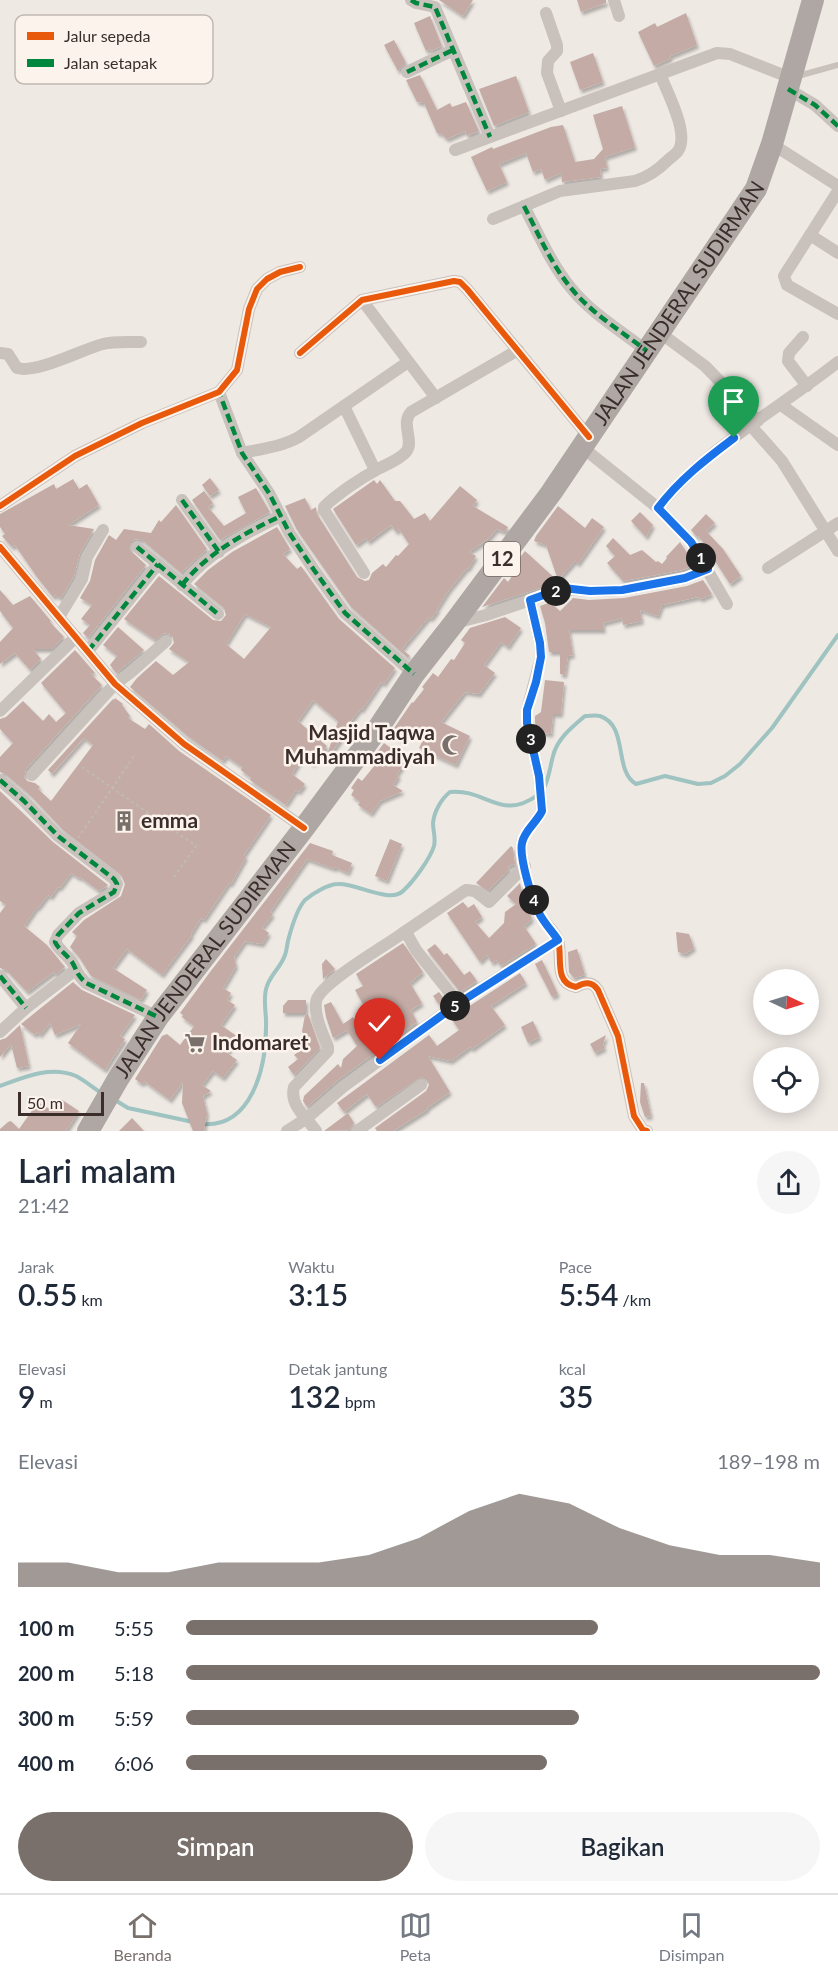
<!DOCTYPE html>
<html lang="id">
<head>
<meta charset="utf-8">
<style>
  body { margin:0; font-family:Lato,sans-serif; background:#f6f6f7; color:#1f2937; height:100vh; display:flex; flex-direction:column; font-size:22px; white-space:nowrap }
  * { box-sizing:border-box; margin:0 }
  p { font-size:20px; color:#747a83 }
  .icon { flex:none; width:33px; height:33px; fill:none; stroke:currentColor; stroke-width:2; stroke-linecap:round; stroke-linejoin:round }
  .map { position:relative; height:1131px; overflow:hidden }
  .drawer { display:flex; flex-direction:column; background:#fff; flex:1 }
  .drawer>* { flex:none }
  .needle { width:39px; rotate:94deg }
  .fabs { position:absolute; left:753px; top:969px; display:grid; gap:12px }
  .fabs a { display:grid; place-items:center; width:66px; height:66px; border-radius:50%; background:#fff; box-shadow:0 3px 15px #0003; font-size:30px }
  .scale { position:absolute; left:18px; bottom:15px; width:86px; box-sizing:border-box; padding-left:6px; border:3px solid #3a2d2a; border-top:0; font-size:16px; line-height:21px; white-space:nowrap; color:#3a2d2a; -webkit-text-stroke:4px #fbf3ec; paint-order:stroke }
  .pin { position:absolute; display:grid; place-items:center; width:51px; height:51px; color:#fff; margin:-62px -26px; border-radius:50% 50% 50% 0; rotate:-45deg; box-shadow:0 0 6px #0007 }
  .pin .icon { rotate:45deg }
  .km { position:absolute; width:30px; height:30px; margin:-15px; border-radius:50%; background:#222; color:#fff; font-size:16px; line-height:30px; text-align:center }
  .round { display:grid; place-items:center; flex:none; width:63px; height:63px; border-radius:32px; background:#f6f6f7 }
  .summary { display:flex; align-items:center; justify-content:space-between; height:102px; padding:0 18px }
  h1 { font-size:33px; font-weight:600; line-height:45px }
  .metrics { display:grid; grid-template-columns:repeat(3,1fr); gap:9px; height:102px; padding:6px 18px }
  .metrics div { display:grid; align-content:center }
  .metrics b { font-size:30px; font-weight:600 }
  .metrics small { font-size:16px; font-weight:400 }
  .metrics p { font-size:16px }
  .chart { height:168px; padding:12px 18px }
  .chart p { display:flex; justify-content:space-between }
  .chart svg { width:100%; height:108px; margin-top:6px; fill:#796f6b; opacity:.7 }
  .primary-button { display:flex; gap:12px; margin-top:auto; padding:12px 18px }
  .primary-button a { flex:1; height:69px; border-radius:36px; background:#796f6b; color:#fff; font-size:24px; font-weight:600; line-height:69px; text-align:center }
  .primary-button a+a { background:#f6f6f7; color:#1f2937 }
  ul { padding:0 18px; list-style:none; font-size:20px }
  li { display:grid; grid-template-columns:96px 72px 1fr; align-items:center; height:45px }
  li i { height:15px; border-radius:8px; background:#796f6b }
  .tab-bar { display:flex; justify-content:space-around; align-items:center; height:84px; border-top:2px solid #e0e1e3; background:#fff; font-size:16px; color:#747a83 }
  .tab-bar a { display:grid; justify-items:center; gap:3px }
  .tab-bar .active { color:#796f6b }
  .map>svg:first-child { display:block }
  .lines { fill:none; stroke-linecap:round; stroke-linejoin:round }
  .stream { stroke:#9ec3c0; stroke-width:4 }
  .building { fill:#c4aba5; fill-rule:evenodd; filter:url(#shadow) }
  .path { stroke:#c2b9b4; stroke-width:2; stroke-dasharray:3 3; stroke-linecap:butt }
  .lane { stroke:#c9c1bc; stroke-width:6 }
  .street { stroke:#c9c1bc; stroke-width:12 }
  .highway { stroke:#aea7a3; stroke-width:22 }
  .quiet { stroke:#00873e; stroke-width:4.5; stroke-dasharray:9 4.5; stroke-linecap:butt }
  .cycleway-casing { stroke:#fbf3ec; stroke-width:10 }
  .cycleway { stroke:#e8590c; stroke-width:6 }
  .route-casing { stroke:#fff; stroke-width:12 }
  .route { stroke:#1a73e8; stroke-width:8 }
  .labels { text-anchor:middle; stroke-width:5; stroke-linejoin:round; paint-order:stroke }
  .shield { fill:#fbf3ec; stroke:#746864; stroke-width:1.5 }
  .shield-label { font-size:20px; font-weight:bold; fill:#3a2d2a }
  .street-label { font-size:21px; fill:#3a2d2a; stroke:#fbf3ec }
  .poi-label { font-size:21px; font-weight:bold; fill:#3a2d2a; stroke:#fbf3ec; text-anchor:start }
  .key { fill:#fbf3ec; stroke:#c1b8b2; stroke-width:1.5 }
  .key-label { font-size:16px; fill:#3a2d2a }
</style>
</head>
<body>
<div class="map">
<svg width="838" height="1131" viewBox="0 0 838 1131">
  <defs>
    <filter id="shadow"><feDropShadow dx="2" dy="3.5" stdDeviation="1.5" flood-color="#0004"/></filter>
  </defs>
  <rect width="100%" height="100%" fill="#efe9e4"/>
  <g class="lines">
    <g class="stream">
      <path d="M544,788C549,778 550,767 553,756C557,739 572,727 585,716C590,716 596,715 600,716C629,726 613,770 636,784L665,776L698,784L711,783L725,776L740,764L772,728L838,635"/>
      <path d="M0,1086C24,1077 51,1065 76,1076C84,1080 92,1087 100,1092"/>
      <polyline points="115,1100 128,1108 193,1122"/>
      <path d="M201,1124C252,1129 266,1067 266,1027C267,1015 262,998 267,986C271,974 281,967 285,955C287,950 287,943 289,937C292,926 297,909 305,900C312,894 328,884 338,884C356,883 390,904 403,891C413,882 430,859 434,846C436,838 433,831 433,823C434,812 441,799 450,792C486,788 501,823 539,794"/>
    </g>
  </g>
  <g class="building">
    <polygon points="439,0 473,0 463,16"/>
    <polygon points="577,0 606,0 606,3 581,12"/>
    <polygon points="686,13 697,45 670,56 671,58 654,66 638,32 655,23 657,27"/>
    <polygon points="430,16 442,46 431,51 430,49 426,51 414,23"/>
    <polygon points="394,40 406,63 398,71 384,45"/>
    <polygon points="593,53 603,82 580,90 570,62"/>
    <polygon points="420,75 437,110 450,103 452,107 466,102 479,131 467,136 465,131 447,139 440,133 437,133 424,103 417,102 406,80"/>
    <polygon points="516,76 529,112 494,126 479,89"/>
    <polygon points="622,106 635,147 605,157 607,168 600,169 601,177 562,182 561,173 545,180 541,169 533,172 526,153 499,164 507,182 487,191 471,157 492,147 493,149 551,127 563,125 575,162 594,159 603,149 593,115"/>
    <polygon points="210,478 219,490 210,496 202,485"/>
    <polygon points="73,479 79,489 87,484 99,505 68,525 94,529 80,553 74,576 61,598 55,595 53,597 37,577 15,545 12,547 2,536 5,534 0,527 0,514 54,484 56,489"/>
    <polygon points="374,480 377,484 380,480 395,501 400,501 414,519 425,513 430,521 460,486 477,500 473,506 508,527 505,532 497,529 488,539 469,552 476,556 468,569 467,568 449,590 437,609 438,610 431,619 429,617 402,649 410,656 408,658 351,607 297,530 285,506 305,498 311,510 316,507 317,514 357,577 365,581 369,580 372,573 383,564 386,567 396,555 398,556 409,544 399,529 396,532 391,525 368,542 366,538 356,545 333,509"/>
    <polygon points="256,488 270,512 220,540 192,500 204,491 213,503 208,507 224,526 246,513 238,497"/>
    <polygon points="176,505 207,549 181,573 142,540 135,539 131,541 130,550 146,565 88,638 83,633 90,625 81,619 92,605 80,598 90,581 95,560 109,535 116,540 124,529 151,533 159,520 161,522"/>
    <polygon points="558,506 585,528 592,518 604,527 578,564 575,561 558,580 546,545 534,541 536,536"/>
    <polygon points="640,512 653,525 646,537 631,521"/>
    <polygon points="706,514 715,523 706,531 723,549 741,576 730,584 699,536 697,537 691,530"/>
    <path d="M277,527L290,549L283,554L297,569L301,566L339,619L395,668L384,684L381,682L362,710L360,709L348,725L341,734L344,735L329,756L327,755L338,721L313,700L298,721L327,746L313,764L303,756L292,774L305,784L299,792L296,790L286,805L250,780L251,778L241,770L242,767L226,756L223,761L189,737L130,687L137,678L156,661L173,675L189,662L169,649L174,643L172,635L164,633L155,640L124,619L159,576L213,620L221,621L226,615L224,608L194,584L208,570L232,552ZM245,614L271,627L244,659L226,644Z"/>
    <polygon points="613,538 630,555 642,550 656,562 658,561 662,564 667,558 666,557 680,542 695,565 683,570 623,581 607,563 615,556 606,546"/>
    <polygon points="525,551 559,582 482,607 504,578 508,582 520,564 517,561"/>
    <polygon points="703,580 712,594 701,599 698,597 662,605 658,616 640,610 642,621 623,625 622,618 603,623 604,630 569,630 573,655 568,656 565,675 560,674 560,652 549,652 545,623 540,606 553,601 551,603 560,611 573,598 589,600 624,598 687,586"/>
    <polygon points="0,590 13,605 30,596 51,621 50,622 64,637 52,649 33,649 41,659 30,670 15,653 0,664 0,642 13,628 0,611"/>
    <polygon points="505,617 521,628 508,647 501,642 484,665 495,673 479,694 465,692 441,722 470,736 456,765 419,748 423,740 410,731 402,740 390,734 412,702 413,703 424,689 422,687 433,673 438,677 451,659 454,660 465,643 461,640 470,628"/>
    <polygon points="118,627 144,650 116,673 110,665 117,656 103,645"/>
    <polygon points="75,650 95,673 90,673 102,685 26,769 24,777 27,781 35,783 40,787 38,789 51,801 93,745 84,738 52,774 48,770 113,699 114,700 115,698 123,704 122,705 130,716 128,718 145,729 149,724 179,751 271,815 244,855 246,857 231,884 229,883 204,920 201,918 191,934 192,935 162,975 127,949 113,968 147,990 141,1000 91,976 79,957 70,947 77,936 72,932 84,920 121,896 125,884 121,875 63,830 30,795 5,774 0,772 0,757 13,743 0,729 0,719 6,717 23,701 43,721 49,714 56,722 66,713 41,683"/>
    <polygon points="545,680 564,682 561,714 553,714 551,734 537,732 535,722 535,716 541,712"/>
    <polygon points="384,743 407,760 397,774 399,776 393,785 403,791 380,801 371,814 358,805 360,802 351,795 354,790 351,788 358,778 362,781 379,760 374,756"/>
    <polygon points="0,791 53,842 108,885 99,891 80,877 79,878 71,873 60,888 58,887 51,897 48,895 38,908 37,907 24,926 47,945 65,967 56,975 54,972 27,992 6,970 0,968 0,913 6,905 0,901"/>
    <polygon points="390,839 402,844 387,881 375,876"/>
    <polygon points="310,843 333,851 332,855 352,863 348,873 335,867 335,869 307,859 270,912 273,914 262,928 269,933 262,944 245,941 234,957 236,966 223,988 231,993 227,1000 235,1005 221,1025 238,1037 227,1053 237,1060 223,1078 213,1071 202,1085 211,1091 203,1096 207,1113 204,1131 193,1131 182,1103 183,1082 170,1100 144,1081 142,1084 135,1079 162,1036 167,1034 180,1045 194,1026 182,1017 183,1015 180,1013 210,972"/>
    <polygon points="511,846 513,848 515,864 507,867 510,869 488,891 476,883"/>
    <polygon points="520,883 523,896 516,903 521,899 527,906 532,919 524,926 536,944 501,966 496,960 492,963 487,955 480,962 447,913 463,902 468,908 474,904 482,917 475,922 489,938 504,923 505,912 516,904 507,896"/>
    <polygon points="676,932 689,934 694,948 685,954 678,952"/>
    <polygon points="403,943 423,972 410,983 422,1003 411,1010 417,1022 338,1080 307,1107 303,1101 304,1096 338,1064 341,1068 343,1059 357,1046 347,1030 333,1038 326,1017 324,1005 331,1002 343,1024 353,1017 367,1039 388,1025 371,999 363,1004 355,990 363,986 356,974"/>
    <polygon points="435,944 444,955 447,953 464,975 470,971 477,981 460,992 427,950"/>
    <polygon points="577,949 585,975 574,978 569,972 568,952"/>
    <polygon points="326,959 335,969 323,979 322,964"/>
    <polygon points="542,960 558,994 552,997 535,964"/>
    <polygon points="520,973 526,983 491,1006 505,1025 472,1049 470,1047 451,1061 428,1056 450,1092 427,1108 428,1109 393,1131 377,1131 375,1128 426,1091 429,1085 428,1081 421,1077 376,1107 367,1094 344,1112 337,1103 429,1035 437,1046 459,1030 451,1018"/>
    <polygon points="73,982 82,990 135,1015 120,1036 125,1039 105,1070 68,1043 81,1024 55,1035 50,1023 40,1035 37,1032 35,1035 21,1024"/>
    <polygon points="439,992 446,1001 440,1006 433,996"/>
    <polygon points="288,1000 306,1000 306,1013 283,1013 283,1006"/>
    <polygon points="308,1014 320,1048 294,1075 288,1067 298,1059 294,1055 307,1045 302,1031 305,1015"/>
    <polygon points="533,1021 540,1037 528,1043 521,1027"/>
    <polygon points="20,1025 29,1066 17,1068 11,1044 0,1057 0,1040 6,1038"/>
    <polygon points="606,1035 603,1045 605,1048 595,1053 590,1044"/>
    <polygon points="641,1083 644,1083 651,1116 645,1117 640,1102"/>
    <polygon points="61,1099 79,1111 66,1131 0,1131 0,1129 8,1122 11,1121 19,1129 38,1102 53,1111"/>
    <polygon points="348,1113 354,1123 349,1130 324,1131"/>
    <polygon points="132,1118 144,1131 119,1131"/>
  </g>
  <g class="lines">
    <g class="path">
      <polyline points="82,767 196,846 172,880"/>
      <polyline points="78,838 134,756"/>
    </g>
    <polyline class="lane" points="798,76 838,65"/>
    <g class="street">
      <polyline points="411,0 416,3 435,7 490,137"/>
      <polyline points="614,0 619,16"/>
      <polyline points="546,13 557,45 557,51 548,61 547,73 561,111"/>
      <polyline points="407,72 453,50"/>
      <polyline points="788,89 815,105 838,126"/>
      <polyline points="772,144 838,186"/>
      <polyline points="455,150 717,53 730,54 791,78"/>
      <polyline points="838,191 784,276 787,285 838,314"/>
      <path d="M524,206C538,233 551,264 571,288C591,313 621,331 647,351"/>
      <path d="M493,219L560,191L635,181C648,177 658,170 667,161C670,158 675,155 678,151C690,134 667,92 660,74"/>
      <polyline points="810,235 838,253"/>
      <polyline points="362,300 436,398"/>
      <polyline points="659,332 705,366 758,421"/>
      <polyline points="803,337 789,353 788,361 807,386"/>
      <path d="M0,353L8,354L17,368C37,374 83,349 103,344C114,341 129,342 141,342"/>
      <polyline points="300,353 362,300 454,281 460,282 467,289 589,437"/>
      <polyline points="219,392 242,453 269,493 290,534 314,570 345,613 414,674"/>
      <polyline points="781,405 838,445"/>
      <polyline points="344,406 375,470"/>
      <polyline points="751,426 782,461 838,551"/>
      <polyline points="582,447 658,508 691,542 727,604"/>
      <path d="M242,453C261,449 281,447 299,437L408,362"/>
      <polyline points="182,500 219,552"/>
      <polyline points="0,506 75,456 142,423 219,392 237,370 249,309 257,289 267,279 280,272 300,267"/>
      <path d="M658,508C703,450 780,408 838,362"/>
      <polyline points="0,547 115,684 184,744 304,828"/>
      <polyline points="137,547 218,614"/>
      <polyline points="768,568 838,523"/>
      <path d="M364,573L324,510V507C337,494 361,478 378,469C387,464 399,460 406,452C415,441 400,424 411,412L518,350"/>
      <path d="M182,585C206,554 246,532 281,516"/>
      <path d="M530,600L540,643L541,657L527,710V723L539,776L542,811C537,822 525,830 522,842C519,856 532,901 539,914C544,923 555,931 558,940C563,956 553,983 576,987C585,982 592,981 598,990L618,1036L634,1116L643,1130L647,1131"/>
      <polyline points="59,617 82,579 87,557 103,530"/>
      <polyline points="455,623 486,615 563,589 590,591 622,590 685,578 708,569"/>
      <polyline points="88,651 158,564"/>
      <polyline points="0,711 76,637"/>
      <polyline points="32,775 115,684 130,673 166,641"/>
      <path d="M0,780L24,801L58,836L114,879L117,884L114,892L79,913L58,935L55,942C59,950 67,955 72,962C78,972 76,974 86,983L158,1017"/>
      <polyline points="403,933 466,890 475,891 489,902 525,866"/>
      <polyline points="0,976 26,1008"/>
      <polyline points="0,1032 26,1008 74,971"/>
      <polyline points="287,1131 307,1118 343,1087 458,1003 558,940"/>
      <path d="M316,1131C307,1118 289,1105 294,1087L328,1051V1047C323,1034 314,1016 316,1002C318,984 387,945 403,933L407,934L416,950L458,1003"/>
      <polyline points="357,1131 421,1085"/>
    </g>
    <path class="highway" id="s1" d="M88,1131L118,1079L158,1017L304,828L379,727L414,674L454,623L551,493L756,189L772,144L813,0"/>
    <g class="quiet">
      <polyline points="411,0 416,3 435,7 490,137"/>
      <polyline points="407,72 453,50"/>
      <polyline points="788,89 815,105 838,126"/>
      <path d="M524,206C538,233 551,264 571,288C591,313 621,331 647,351"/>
      <polyline points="221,389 219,392 242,453 269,493 290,534 314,570 345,613 414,674"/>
      <polyline points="182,500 219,552"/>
      <polyline points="137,547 218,614"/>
      <path d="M182,585C206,554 246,532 281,516"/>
      <polyline points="88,651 158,564"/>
      <path d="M0,780L24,801L58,836L114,879L117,884L114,892L79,913L58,935L55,942C59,950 67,955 72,962C78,972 76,974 86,983L158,1017"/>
      <polyline points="0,976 26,1008"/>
    </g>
    <g class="cycleway-casing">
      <g id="cycleway">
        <polyline points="300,353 362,300 454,281 460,282 467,289 589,437"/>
        <polyline points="0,506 75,456 142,423 219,392 237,370 249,309 257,289 267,279 280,272 300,267"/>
        <polyline points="0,547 115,684 184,744 304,828"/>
        <path d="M530,600L540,643L541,657L527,710V723L539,776L542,811C537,822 525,830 522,842C519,856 532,901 539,914C544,923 555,931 558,940C563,956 553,983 576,987C585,982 592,981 598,990L618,1036L634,1116L643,1130L647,1131"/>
      </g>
    </g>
    <use href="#cycleway" class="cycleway"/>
  </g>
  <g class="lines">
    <g class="route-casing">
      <path id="route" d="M380,1060L459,1003L558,940C552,931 544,923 539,913C532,900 519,857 522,843C524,831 537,822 542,811L539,776L527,723V710L536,682L541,657L540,643L530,600L563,588L590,591L622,590L685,578L708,569L691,542L658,508C679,480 706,459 734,438"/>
    </g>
    <use href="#route" class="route"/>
  </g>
  <defs>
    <g id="mosque-bare" transform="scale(1.62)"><path d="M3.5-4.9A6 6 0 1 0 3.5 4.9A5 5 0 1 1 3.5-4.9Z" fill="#796f6b" stroke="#fbf3ec" stroke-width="2.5" paint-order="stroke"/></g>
    <g id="building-bare" transform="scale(1.62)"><path d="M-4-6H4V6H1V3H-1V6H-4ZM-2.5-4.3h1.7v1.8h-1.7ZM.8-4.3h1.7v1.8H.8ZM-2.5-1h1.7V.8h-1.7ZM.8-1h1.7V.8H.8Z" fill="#796f6b" stroke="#fbf3ec" stroke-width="2.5" paint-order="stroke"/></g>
    <g id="supermarket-bare" transform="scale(1.62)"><path d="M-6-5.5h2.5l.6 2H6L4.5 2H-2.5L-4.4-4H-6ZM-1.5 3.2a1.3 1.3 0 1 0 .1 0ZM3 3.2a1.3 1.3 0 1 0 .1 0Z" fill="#796f6b" stroke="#fbf3ec" stroke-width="2.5" paint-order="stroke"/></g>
  </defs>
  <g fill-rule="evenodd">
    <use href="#mosque-bare" x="452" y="745"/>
    <use href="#building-bare" x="124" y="821"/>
    <use href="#supermarket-bare" x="195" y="1043"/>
  </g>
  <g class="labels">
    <rect class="shield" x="484" y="542" width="36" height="34" rx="4.5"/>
    <g class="shield-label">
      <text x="502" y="566">12</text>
    </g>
    <g class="street-label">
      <text dy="7" stroke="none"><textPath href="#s1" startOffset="1018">JALAN JENDERAL SUDIRMAN</textPath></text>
      <text dy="7" stroke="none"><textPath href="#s1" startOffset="208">JALAN JENDERAL SUDIRMAN</textPath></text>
    </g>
    <g class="poi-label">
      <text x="435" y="740" text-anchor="end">Masjid Taqwa<tspan x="435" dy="24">Muhammadiyah</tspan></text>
      <text x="141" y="828">emma</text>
      <text x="212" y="1050">Indomaret</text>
    </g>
  </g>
  <rect x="15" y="15" width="198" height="69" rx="9" class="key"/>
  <rect x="27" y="32" width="27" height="8" fill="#e8590c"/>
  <rect x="27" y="59" width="27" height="8" fill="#00873e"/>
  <g class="key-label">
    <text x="64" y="42">Jalur sepeda</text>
    <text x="64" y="69">Jalan setapak</text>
  </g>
</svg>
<div class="fabs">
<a><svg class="needle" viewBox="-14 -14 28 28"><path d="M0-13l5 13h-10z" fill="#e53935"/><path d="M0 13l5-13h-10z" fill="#747a83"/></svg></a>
<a><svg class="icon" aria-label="locate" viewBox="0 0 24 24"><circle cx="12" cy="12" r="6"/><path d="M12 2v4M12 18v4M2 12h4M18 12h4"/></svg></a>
</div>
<div class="scale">50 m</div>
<div class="pin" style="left:734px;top:438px;background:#1e9e55"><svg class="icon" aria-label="arrive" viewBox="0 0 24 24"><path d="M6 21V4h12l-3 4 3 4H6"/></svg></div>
<div class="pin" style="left:380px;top:1060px;background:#d93025"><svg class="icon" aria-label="check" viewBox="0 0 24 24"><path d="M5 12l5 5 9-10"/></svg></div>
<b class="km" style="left:701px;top:558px">1</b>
<b class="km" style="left:556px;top:591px">2</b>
<b class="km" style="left:531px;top:739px">3</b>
<b class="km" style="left:534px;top:900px">4</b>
<b class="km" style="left:455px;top:1006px">5</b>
</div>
<section class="drawer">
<div class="summary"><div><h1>Lari malam</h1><p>21:42</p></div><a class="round"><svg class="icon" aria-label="share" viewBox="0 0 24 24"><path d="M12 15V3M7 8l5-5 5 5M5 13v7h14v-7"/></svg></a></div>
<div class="metrics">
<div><p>Jarak</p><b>0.55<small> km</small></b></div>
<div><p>Waktu</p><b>3:15</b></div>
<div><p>Pace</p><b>5:54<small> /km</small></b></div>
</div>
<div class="metrics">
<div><p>Elevasi</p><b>9<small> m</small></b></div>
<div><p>Detak jantung</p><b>132<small> bpm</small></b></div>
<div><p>kcal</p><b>35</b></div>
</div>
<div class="chart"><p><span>Elevasi</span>189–198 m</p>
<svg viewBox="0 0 160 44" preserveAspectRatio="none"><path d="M0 44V34L10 34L20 38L30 38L40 34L50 34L60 34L70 31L80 24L90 13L100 6L110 10L120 20L130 27L140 31L150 31L160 34V44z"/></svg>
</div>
<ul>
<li><b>100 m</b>5:55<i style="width:65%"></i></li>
<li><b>200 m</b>5:18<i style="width:100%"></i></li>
<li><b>300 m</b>5:59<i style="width:62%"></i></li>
<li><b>400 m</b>6:06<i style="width:57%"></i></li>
</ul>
<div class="primary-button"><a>Simpan</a><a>Bagikan</a></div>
</section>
<nav class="tab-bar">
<a class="active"><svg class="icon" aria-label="home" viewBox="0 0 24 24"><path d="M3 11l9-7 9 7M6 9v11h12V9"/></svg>Beranda</a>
<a><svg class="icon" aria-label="map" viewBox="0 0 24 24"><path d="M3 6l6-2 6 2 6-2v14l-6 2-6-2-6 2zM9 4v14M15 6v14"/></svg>Peta</a>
<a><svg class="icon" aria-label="saved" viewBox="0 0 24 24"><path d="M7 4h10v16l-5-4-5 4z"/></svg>Disimpan</a>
</nav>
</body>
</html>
